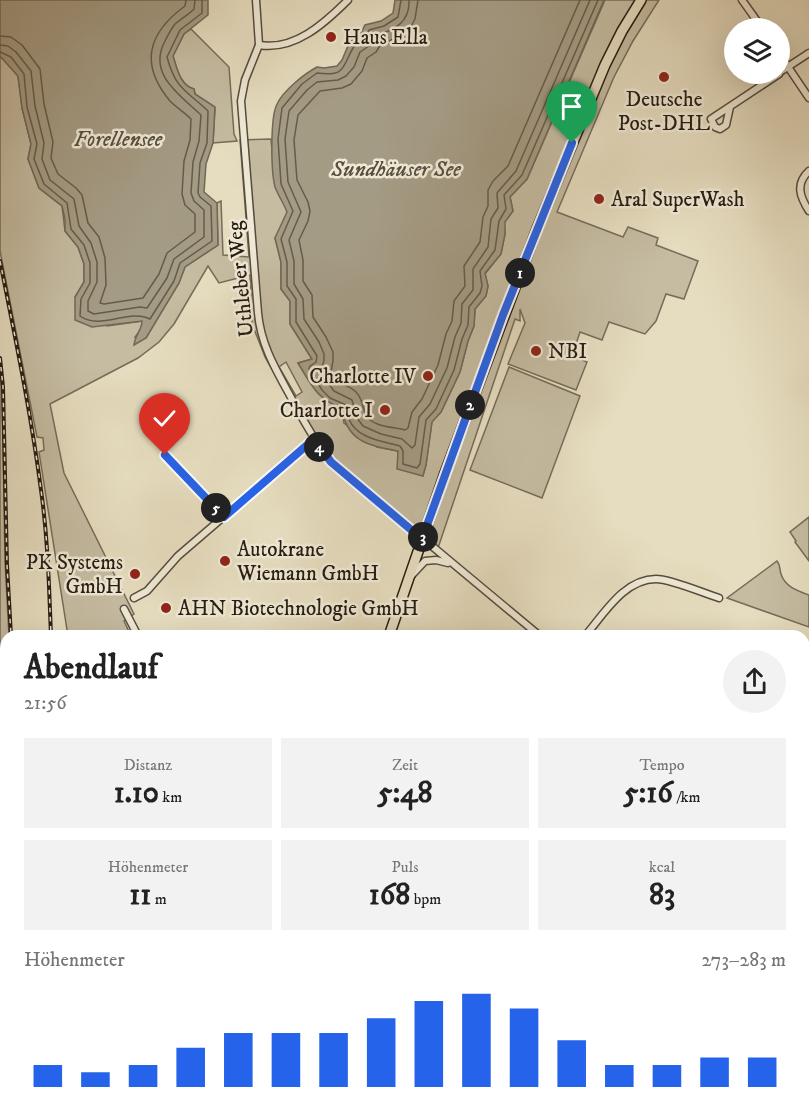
<!DOCTYPE html>
<html lang="de">
<head>
<meta charset="utf-8">
<style>
  body { margin:0; font-family:"IM FELL DW Pica",serif; background:#f2f2f2; color:#222; height:100vh; display:flex; flex-direction:column; font-size:22px; white-space:nowrap }
  * { box-sizing:border-box; margin:0 }
  p { font-size:20px; color:#767676 }
  .icon { flex:none; width:33px; height:33px; fill:none; stroke:currentColor; stroke-width:2; stroke-linecap:round; stroke-linejoin:round }
  .map { position:relative; flex:1; overflow:hidden }
  .details { position:absolute; left:0px; top:630px; width:810px; height:486px; display:flex; flex-direction:column; background:#fff; border-radius:18px 18px 0 0; box-shadow:0 6px 24px #0002 }
  .details>* { flex:none }
  .tools { position:absolute; left:724px; top:18px; display:grid; gap:12px }
  .tools a { display:grid; place-items:center; width:66px; height:66px; border-radius:50%; background:#fff; box-shadow:0 6px 24px #0002; font-size:30px }
  .pin { position:absolute; display:grid; place-items:center; width:51px; height:51px; color:#fff; margin:-62px -26px; border-radius:50% 50% 50% 0; rotate:-45deg; box-shadow:0 0 6px #0007 }
  .pin .icon { rotate:45deg }
  .km { position:absolute; width:30px; height:30px; margin:-15px; border-radius:50%; background:#222; color:#fff; font-size:16px; line-height:30px; text-align:center }
  .round { display:grid; place-items:center; flex:none; width:63px; height:63px; border-radius:32px; background:#f2f2f2 }
  .head { display:flex; align-items:center; justify-content:space-between; height:102px; padding:0 24px }
  h1 { font-size:33px; font-weight:700; line-height:45px }
  .stats { display:grid; grid-template-columns:repeat(3,1fr); gap:9px; height:102px; padding:6px 24px }
  .stats div { display:grid; align-content:center; border-radius:0px; background:#f2f2f2; text-align:center }
  .stats b { font-size:30px; font-weight:700 }
  .stats small { font-size:16px; font-weight:400 }
  .stats p { font-size:16px }
  .chart { height:168px; padding:12px 24px }
  .chart p { display:flex; justify-content:space-between }
  .chart svg { width:100%; height:108px; margin-top:6px; stroke:#2563eb; stroke-width:6 }
  .map>svg:first-child { display:block }
  .green { fill:#c5bca2; stroke:#756c5a; stroke-width:1.5; fill-rule:evenodd }
  .water { fill:#a49b84; stroke:#716856; stroke-width:1.5 }
  .lines { fill:none; stroke-linecap:round; stroke-linejoin:round }
  .shore { stroke:#645c4a; stroke-width:1.5 }
  .street-casing { stroke:#554c3d; stroke-width:9 }
  .primary-casing { stroke:#251c11; stroke-width:12 }
  .street { stroke:#efe9d6; stroke-width:6 }
  .primary { stroke:#e6ddc0; stroke-width:9 }
  .rail-casing { stroke:#251c11; stroke-width:4 }
  .rail { stroke:#efe9d6; stroke-width:1.5; stroke-dasharray:4.5; stroke-linecap:butt }
  .route-casing { stroke:#fff; stroke-width:12 }
  .route { stroke:#2563eb; stroke-width:8 }
  .poi-dot { fill:#8f2418; stroke:#efe9d6; stroke-width:2 }
  .labels { text-anchor:middle; stroke-width:5; stroke-linejoin:round; paint-order:stroke }
  .poi-label { font-size:21px; fill:#251c11; stroke:#efe9d6; text-anchor:start }
  .street-label { font-size:21px; fill:#251c11; stroke:#efe9d6 }
  .water-label { font-size:22px; font-style:italic; fill:#584f3f; stroke:#efe9d6 }
</style>
</head>
<body>
<div class="map">
<svg width="809" height="1116" viewBox="0 0 809 1116">
  <rect width="100%" height="100%" fill="#e6ddc0"/>
  <filter id="stains"><feTurbulence type="fractalNoise" baseFrequency=".00333" numOctaves="4"/><feColorMatrix values="0 0 0 0 .2 0 0 0 0 .09 0 0 0 0 .02 0 0 0 .5 -.17"/></filter>
  <radialGradient id="worn" r=".72"><stop offset=".6" stop-color="#630" stop-opacity="0"/><stop offset="1" stop-color="#630" stop-opacity=".3"/></radialGradient>
  <g class="green">
    <path d="M605,0H659L633,41L614,77L557,212L623,237L628,227L658,238L656,245L698,261L684,299L666,294L656,321L645,334L609,322L602,340L580,332L572,356L587,362L576,390L508,364L525,323L520,309V321L515,319L436,554L344,478L326,461L307,432L265,357L252,324L250,275L219,283L208,266L174,324L159,342L138,358L50,404L64,473L134,614L124,621L131,636H68L39,452L44,450L43,438L37,437L0,251V56L18,76L22,108L31,144L28,159L39,188L62,206L65,231L78,247L84,264V282L75,297L107,326L143,321L141,329L135,337L146,338L179,283L185,267L218,245L217,203L221,201L223,255L249,257L240,140L271,139L275,186L288,212L275,238L281,262V289L290,301V324L312,359L298,363C312,385 316,398 341,408L344,423L377,447L398,451L423,475L426,465L432,421L441,412L460,372L468,341L474,326L475,309L486,296L488,286L485,274L501,254L505,234L504,222L513,211L510,197L527,179ZM286,362L302,392L296,396L279,367Z"/>
    <path d="M191,29L229,67L234,134L237,141L213,143L215,108L195,94L194,89C180,85 177,68 173,56L184,34Z"/>
    <polygon points="509,367 580,396 542,498 470,470"/>
    <polygon points="0,369 2,389 5,562 9,636 6,636 6,853 0,841 0,774 3,773 0,759"/>
    <polygon points="809,517 809,561 795,542 796,541 790,532"/>
    <path d="M777,561C781,566 779,568 781,574C785,587 798,591 809,595V627L727,598Z"/>
    <polygon points="809,730 809,785 804,788 804,735"/>
    <polygon points="149,1110 204,1110 196,1116 151,1116 148,1111"/>
    <polygon points="523,1110 637,1110 640,1115 527,1116"/>
  </g>
  <g class="water">
    <path d="M0,0H208V15L184,34L173,56C177,68 180,86 194,89L195,94L215,107L213,143L206,164L204,192L217,203L218,245L185,267L179,283L146,338L134,345C135,335 142,330 142,321L92,327L75,320V297L84,282V264L78,247L65,231V219L62,206L39,188L28,159L31,144L22,108L18,76L0,56Z"/>
    <path d="M395,0H604L527,179L510,197L513,211L505,222V234L501,254L485,273L488,286L486,296L475,309L474,326L468,341L460,372L441,412L432,422L426,465L423,476L397,469L398,451C367,445 348,442 341,408C316,398 312,385 298,363L312,359L290,324V301L281,289V262L275,238L287,212C284,204 278,195 275,187C271,172 270,117 277,104C283,91 304,74 317,67L324,68L337,66L342,60L350,41L359,37L365,25L381,21L393,13Z"/>
  </g>
  <g class="lines">
    <g class="shore">
      <path d="M401,0L398,17L384,26L369,30C367,34 365,40 361,43C355,46 357,42 353,48C342,67 346,77 317,73L302,84L282,108L278,139L281,184L293,211L281,239L287,262V286L296,299V322L317,356L316,362L310,366L309,369L322,390L330,398L346,405C347,410 348,415 349,419C357,439 382,441 400,446L403,451V464L417,468L420,464L426,420L436,409L454,370L462,339L468,325L469,307L480,293L482,286L480,271L495,250L499,221L506,209L504,195L522,175L598,0"/>
      <path d="M409,0C410,23 394,30 375,36L369,46L360,52L354,67L346,76L338,80L317,82L307,90L289,111L285,139L288,182L301,212L289,240L294,261V284L303,299L304,319L319,342L324,354V361L320,372L334,391L352,400L357,418L363,426L381,434L402,439L412,448L415,445L419,417L430,404L447,368L455,337L461,323L462,304L473,290V269L488,247L491,219L498,208L497,193L516,171L590,0"/>
      <path d="M418,0L415,19L409,30L391,40L381,44L376,52L367,58L362,71L351,84L342,88L320,91L298,115L294,140L297,180L308,202L310,211L308,221L299,240L303,260V281L312,295L313,317L326,337L333,352V361L331,372C339,387 347,383 356,392C363,399 362,407 366,415C372,427 394,427 405,430L408,428L412,412L422,399L438,365L446,334L452,321L454,301L465,286L464,266L480,242L483,217L488,206V190L493,181L508,166L580,0"/>
      <path d="M0,36L11,37L22,45L40,69L44,104L53,142L51,158L58,174L76,188L82,195L88,223L99,237L105,258L106,285L100,303L104,304L143,298L159,274L167,253L195,232V214L185,205L182,194L184,161L190,140L191,119C185,113 177,108 170,101C139,64 148,33 185,6L186,0"/>
      <path d="M0,45L8,46L16,52L31,71L35,106L44,143L42,159L50,180L74,199L79,226L91,243L97,262V282L88,301V311L94,314L140,307L147,308L167,278L174,259L204,237V210L194,201L191,193L193,162L199,141L201,115C180,95 147,74 165,41C168,35 171,29 175,24C181,19 188,15 194,9L195,0"/>
      <path d="M0,52L11,57L24,74L27,107L37,144L34,159L44,184L67,203L71,229L84,245L90,263V283L81,299L80,316C101,331 129,308 150,319L174,281L180,263L212,241L211,206L200,197L198,193L200,163L207,143L208,111C186,90 176,90 167,57L180,30L202,13V0"/>
    </g>
    <g class="street-casing">
      <g id="street">
        <path d="M256,0L259,45L245,80L241,101L258,313C261,347 278,373 294,403C305,423 316,444 331,462L540,636"/>
        <polyline points="742,0 762,28"/>
        <path d="M259,45C294,51 324,24 348,0"/>
        <polyline points="780,55 809,98"/>
        <polyline points="780,72 809,53"/>
        <polyline points="730,107 726,125 720,129 715,127 711,119 779,74"/>
        <path d="M809,171C795,184 800,197 809,211"/>
        <polyline points="165,455 224,517"/>
        <polyline points="411,576 425,561 436,560 448,563"/>
        <polyline points="134,598 147,591 178,556 314,439"/>
        <polyline points="124,609 138,636"/>
        <path d="M585,636C604,614 624,579 656,579C671,579 703,593 719,598"/>
        <polyline points="804,962 809,959"/>
        <polyline points="0,968 6,965"/>
        <polyline points="804,1075 809,1082"/>
        <polyline points="311,1110 316,1116"/>
        <polyline points="364,1110 371,1116"/>
        <polyline points="520,1110 524,1116"/>
        <polyline points="644,1110 648,1116"/>
        <polyline points="336,1116 346,1110"/>
        <polyline points="411,1116 419,1110"/>
      </g>
    </g>
    <g class="primary-casing">
      <g id="primary">
        <polyline points="389,636 445,473 537,229 605,65 622,31 641,0"/>
        <polyline points="242,1110 243,1116"/>
      </g>
    </g>
    <use href="#street" class="street"/>
    <use href="#primary" class="primary"/>
    <g class="rail-casing">
      <g id="rail">
        <path d="M0,261C15,337 31,413 41,490C48,539 49,587 51,636"/>
        <polyline points="0,358 3,387 7,565 11,636"/>
        <polyline points="804,692 809,690"/>
        <polyline points="104,1110 107,1116"/>
        <polyline points="117,1110 120,1116"/>
        <polyline points="361,1110 361,1116"/>
      </g>
    </g>
    <use href="#rail" class="rail"/>
  </g>
  <g class="lines">
    <g class="route-casing">
      <polyline id="route" points="165,455 224,517 314,439 331,462 422,539 503,315 572,143"/>
    </g>
    <use href="#route" class="route"/>
  </g>
  <g class="poi-dot">
    <circle cx="331" cy="37" r="6"/>
    <circle cx="664" cy="77" r="6"/>
    <circle cx="599" cy="199" r="6"/>
    <circle cx="536" cy="351" r="6"/>
    <circle cx="428" cy="376" r="6"/>
    <circle cx="385" cy="410" r="6"/>
    <circle cx="225" cy="561" r="6"/>
    <circle cx="135" cy="574" r="6"/>
    <circle cx="166" cy="608" r="6"/>
  </g>
  <g class="labels">
    <g class="poi-label">
      <text x="343" y="44">Haus Ella</text>
      <text x="664" y="106" text-anchor="middle">Deutsche<tspan x="664" dy="24">Post-DHL</tspan></text>
      <text x="611" y="206">Aral SuperWash</text>
      <text x="548" y="358">NBI</text>
      <text x="416" y="383" text-anchor="end">Charlotte IV</text>
      <text x="373" y="417" text-anchor="end">Charlotte I</text>
      <text x="237" y="556">Autokrane<tspan x="237" dy="24">Wiemann GmbH</tspan></text>
      <text x="123" y="569" text-anchor="end">PK Systems<tspan x="123" dy="24">GmbH</tspan></text>
      <text x="178" y="615">AHN Biotechnologie GmbH</text>
    </g>
    <g class="street-label">
      <text transform="translate(240 279) rotate(-96)" y="7">Uthleber Weg</text>
    </g>
    <g class="water-label">
      <text x="118" y="146">Forellensee</text>
      <text x="396" y="176">Sundhäuser See</text>
    </g>
  </g>
  <rect width="100%" height="100%" filter="url(#stains)"/>
  <rect width="100%" height="100%" fill="url(#worn)"/>
</svg>
<div class="tools">
<a><svg class="icon" aria-label="layers" viewBox="0 0 24 24"><path d="M12 4l9 5-9 5-9-5zM3 14l9 5 9-5"/></svg></a>
</div>
<div class="pin" style="left:572px;top:143px;background:#1e9e55"><svg class="icon" aria-label="arrive" viewBox="0 0 24 24"><path d="M6 21V4h12l-3 4 3 4H6"/></svg></div>
<div class="pin" style="left:165px;top:455px;background:#d93025"><svg class="icon" aria-label="check" viewBox="0 0 24 24"><path d="M5 12l5 5 9-10"/></svg></div>
<b class="km" style="left:520px;top:273px">1</b>
<b class="km" style="left:470px;top:405px">2</b>
<b class="km" style="left:423px;top:537px">3</b>
<b class="km" style="left:319px;top:447px">4</b>
<b class="km" style="left:216px;top:508px">5</b>
<section class="details">
<div class="head"><div><h1>Abendlauf</h1><p>21:56</p></div><a class="round"><svg class="icon" aria-label="share" viewBox="0 0 24 24"><path d="M12 15V3M7 8l5-5 5 5M5 13v7h14v-7"/></svg></a></div>
<div class="stats">
<div><p>Distanz</p><b>1.10<small> km</small></b></div>
<div><p>Zeit</p><b>5:48</b></div>
<div><p>Tempo</p><b>5:16<small> /km</small></b></div>
</div>
<div class="stats">
<div><p>Höhenmeter</p><b>11<small> m</small></b></div>
<div><p>Puls</p><b>168<small> bpm</small></b></div>
<div><p>kcal</p><b>83</b></div>
</div>
<div class="chart"><p><span>Höhenmeter</span>273–283 m</p>
<svg viewBox="0 0 160 44" preserveAspectRatio="none"><path d="M5 44V35M15 44V38M25 44V35M35 44V28M45 44V22M55 44V22M65 44V22M75 44V16M85 44V9M95 44V6M105 44V12M115 44V25M125 44V35M135 44V35M145 44V32M155 44V32"/></svg>
</div>
</section>
</div>
</body>
</html>
